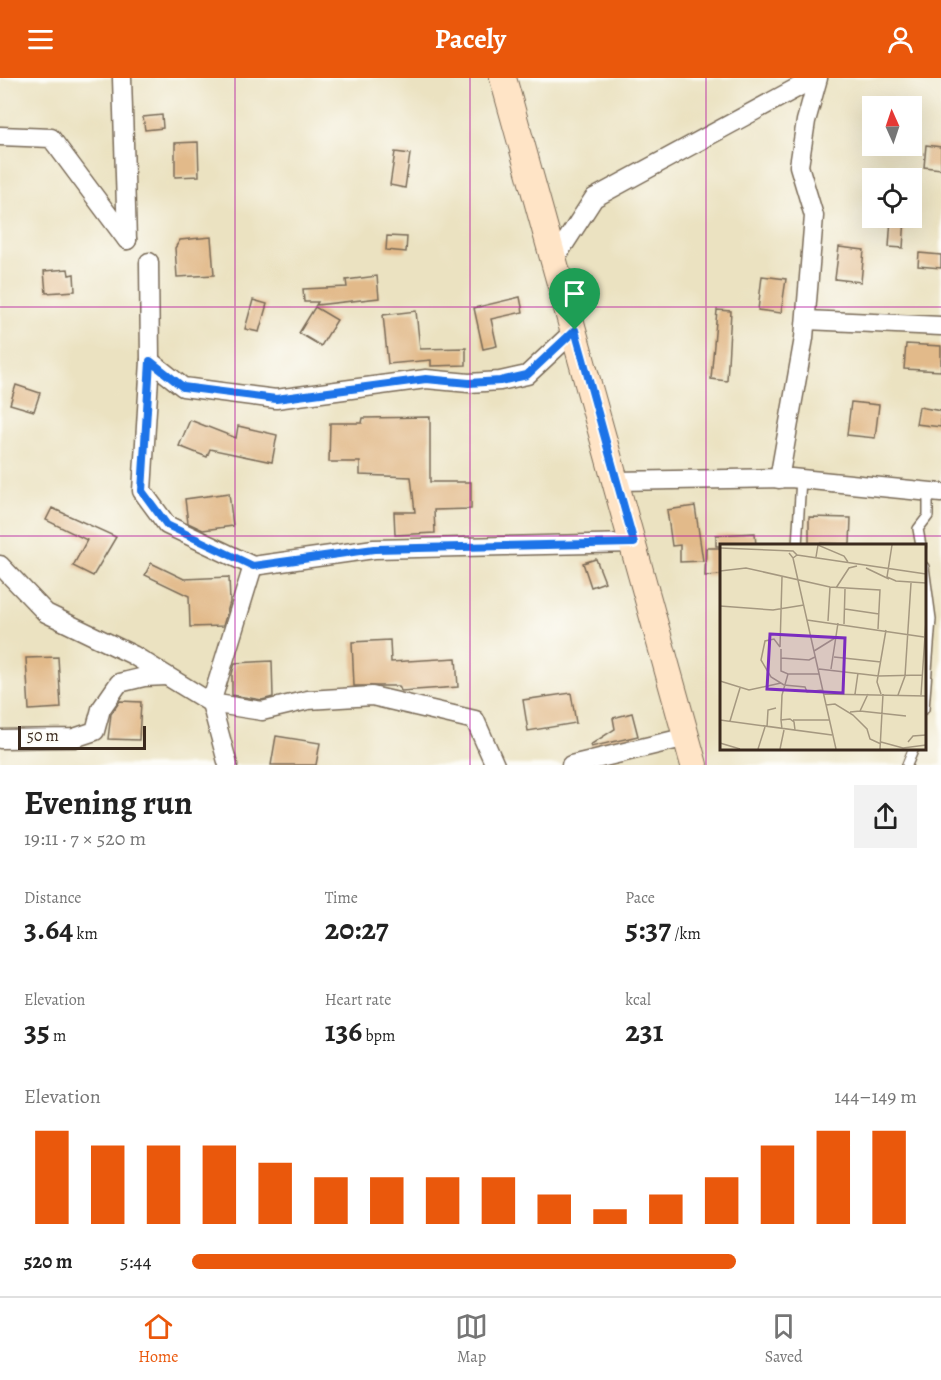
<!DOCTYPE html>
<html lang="en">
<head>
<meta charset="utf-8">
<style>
  body { margin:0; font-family:Alegreya,serif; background:#f2f2f2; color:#222; height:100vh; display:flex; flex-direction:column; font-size:22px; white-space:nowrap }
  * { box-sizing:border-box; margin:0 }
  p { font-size:20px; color:#767676 }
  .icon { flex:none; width:33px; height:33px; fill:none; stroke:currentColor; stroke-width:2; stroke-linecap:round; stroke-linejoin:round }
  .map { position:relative; height:687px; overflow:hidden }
  .panel { display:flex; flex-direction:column; background:#fff; flex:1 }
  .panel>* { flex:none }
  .needle { width:39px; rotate:357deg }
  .buttons { position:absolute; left:862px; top:18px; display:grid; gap:12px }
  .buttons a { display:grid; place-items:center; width:60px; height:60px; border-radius:0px; background:#fff; box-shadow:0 6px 24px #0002; font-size:30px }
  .scale { position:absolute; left:18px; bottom:15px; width:128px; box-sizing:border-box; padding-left:6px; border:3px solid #3b2a1e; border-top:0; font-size:16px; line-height:21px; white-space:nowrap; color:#3b2a1e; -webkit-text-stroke:4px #fdfcf7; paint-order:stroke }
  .pin { position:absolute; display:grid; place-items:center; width:51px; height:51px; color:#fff; margin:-62px -26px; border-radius:50% 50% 50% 0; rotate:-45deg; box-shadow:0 0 6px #0007 }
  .pin .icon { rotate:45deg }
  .round { display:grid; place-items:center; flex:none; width:63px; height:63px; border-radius:0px; background:#f2f2f2 }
  .overview { display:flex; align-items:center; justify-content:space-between; height:102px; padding:0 24px }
  h1 { font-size:33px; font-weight:700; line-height:45px }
  .figures { display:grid; grid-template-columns:repeat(3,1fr); gap:9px; height:102px; padding:6px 24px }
  .figures div { display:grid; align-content:center }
  .figures b { font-size:30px; font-weight:700 }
  .figures small { font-size:16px; font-weight:400 }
  .figures p { font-size:16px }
  .chart { height:168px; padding:12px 24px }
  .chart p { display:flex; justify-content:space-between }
  .chart svg { width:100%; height:108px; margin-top:6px; stroke:#ea580c; stroke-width:6 }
  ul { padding:0 24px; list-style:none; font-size:20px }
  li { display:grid; grid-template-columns:96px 72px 1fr; align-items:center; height:45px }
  li i { height:15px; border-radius:8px; background:#ea580c }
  header { display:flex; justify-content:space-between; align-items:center; height:78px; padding:0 24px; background:#ea580c; color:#fff; font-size:27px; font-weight:700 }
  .tabs { display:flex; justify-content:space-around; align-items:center; height:84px; border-top:2px solid #e0e0e0; background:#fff; font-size:16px; color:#767676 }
  .tabs a { display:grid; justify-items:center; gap:3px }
  .tabs .on { color:#ea580c }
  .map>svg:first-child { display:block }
  .building { fill:#e2ba8a }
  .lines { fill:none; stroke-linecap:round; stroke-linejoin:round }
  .lane-casing { stroke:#796a57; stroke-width:12 }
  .street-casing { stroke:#796a57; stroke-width:21 }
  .secondary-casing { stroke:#796a57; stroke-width:28 }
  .lane { stroke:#fff; stroke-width:9 }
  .street { stroke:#fff; stroke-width:18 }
  .secondary { stroke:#ffe4c6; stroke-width:26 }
  .route-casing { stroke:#fff; stroke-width:12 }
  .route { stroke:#1a73e8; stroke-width:8 }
  .grid { fill:none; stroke:#b5179e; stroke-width:1.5; stroke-opacity:0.55 }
  .inset-road { fill:none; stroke:#a59880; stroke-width:1.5 }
  .view { fill:#7b2cbf; fill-opacity:0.15; stroke:#7b2cbf; stroke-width:3 }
  .inset-edge { fill:none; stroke:#3b2a1e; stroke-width:3 }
</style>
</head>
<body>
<header><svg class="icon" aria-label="menu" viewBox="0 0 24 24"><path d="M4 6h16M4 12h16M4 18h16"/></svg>Pacely<svg class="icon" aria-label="person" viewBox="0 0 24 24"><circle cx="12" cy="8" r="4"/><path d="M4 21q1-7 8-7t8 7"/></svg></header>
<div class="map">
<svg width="941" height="687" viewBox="0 0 941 687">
  <rect width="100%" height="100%" fill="#fdfcf7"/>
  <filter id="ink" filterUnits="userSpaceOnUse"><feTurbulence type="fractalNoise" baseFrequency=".0167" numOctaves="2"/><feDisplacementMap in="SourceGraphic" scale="12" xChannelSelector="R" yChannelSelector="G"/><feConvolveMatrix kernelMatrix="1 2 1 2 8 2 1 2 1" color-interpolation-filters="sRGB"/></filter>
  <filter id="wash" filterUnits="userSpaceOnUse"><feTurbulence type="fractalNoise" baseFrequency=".008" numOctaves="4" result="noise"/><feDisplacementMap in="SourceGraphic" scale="24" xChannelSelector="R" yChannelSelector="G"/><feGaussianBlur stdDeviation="1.35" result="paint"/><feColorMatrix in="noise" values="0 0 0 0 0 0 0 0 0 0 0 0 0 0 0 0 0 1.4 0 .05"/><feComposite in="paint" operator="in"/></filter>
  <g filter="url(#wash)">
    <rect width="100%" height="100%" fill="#ebe2c1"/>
    <g id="blocks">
      <g class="building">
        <polygon points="162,37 163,50 145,52 143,39"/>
        <polygon points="198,64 199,98 175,99 175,65"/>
        <polygon points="926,67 941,69 941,91 924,89"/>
        <polygon points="395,74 410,76 405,110 390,107"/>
        <polygon points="891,140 905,140 903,170 889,169"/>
        <polygon points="387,158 407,159 406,174 386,172"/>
        <polygon points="211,159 214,197 177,199 175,170 180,162"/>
        <polygon points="839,169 864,172 861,204 835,201"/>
        <polygon points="919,175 941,177 941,190 918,188"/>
        <polygon points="68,191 69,197 74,196 75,213 46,215 44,193"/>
        <polygon points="377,198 379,220 316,227 318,224 304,224 303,211 347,209 346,202"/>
        <polygon points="762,198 786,201 781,235 758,232"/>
        <polygon points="520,219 523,234 491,241 497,268 483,271 474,230"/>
        <polygon points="253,222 267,226 259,254 245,251"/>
        <polygon points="315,229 337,242 321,268 299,255"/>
        <polygon points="717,232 731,233 727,303 711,301"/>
        <polygon points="416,233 420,271 466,270 466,287 431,288 431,282 388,286 383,237"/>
        <polygon points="906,266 941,268 941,293 904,291"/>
        <polygon points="16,307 40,315 34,333 10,326"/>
        <polygon points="851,324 879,327 875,360 847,357"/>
        <polygon points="919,329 941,333 941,349 916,346"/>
        <polygon points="430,339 430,404 471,404 471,431 434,432 435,455 395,457 394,434 415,434 411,399 360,397 360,384 329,384 330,345 362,345 363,340"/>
        <polygon points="190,342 236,360 238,348 277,357 272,384 210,371 207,379 179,368"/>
        <polygon points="229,415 233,448 203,452 188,445 185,421"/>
        <polygon points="695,428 703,483 680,484 680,467 672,468 667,432"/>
        <polygon points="52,430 116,459 93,498 73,488 87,462 46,442"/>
        <polygon points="809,439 851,440 850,466 809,465"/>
        <polygon points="755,455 756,468 716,468 716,457"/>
        <polygon points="706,470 722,470 722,497 705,498"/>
        <polygon points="596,481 605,504 591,509 583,485"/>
        <polygon points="151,485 184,501 229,499 230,524 223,548 190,549 189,518 145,497"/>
        <polygon points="390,562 391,584 456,580 458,609 401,613 399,608 354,608 352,564"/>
        <polygon points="58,579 61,630 29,632 26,580"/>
        <polygon points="272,583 273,619 262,622 232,617 232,596 235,585"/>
        <polygon points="571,615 576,645 528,653 523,622"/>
        <polygon points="120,623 141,624 139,662 108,661 111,636"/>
        <polygon points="632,635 638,658 591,669 590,667 615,651 613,640"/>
        <polygon points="276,658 320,665 316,687 271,687"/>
      </g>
    </g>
  </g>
  <g filter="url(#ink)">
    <use href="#blocks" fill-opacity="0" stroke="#796a57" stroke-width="1.5"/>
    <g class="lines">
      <g class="lane-casing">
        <g id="lane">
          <polyline points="797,468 801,400"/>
          <polyline points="921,468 918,451 928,438 928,414"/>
          <polyline points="924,489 931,541 924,631"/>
          <polyline points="907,687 914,670"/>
        </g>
      </g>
      <g class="street-casing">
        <g id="street">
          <polyline points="122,0 127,162"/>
          <polyline points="0,58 51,60 127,162"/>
          <polyline points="554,182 594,120 815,0"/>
          <polyline points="149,184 150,283 142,413 167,447 253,488 374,471 634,465"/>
          <polyline points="806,242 941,248"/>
          <polyline points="150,283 183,309 276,321 426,301 469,305 500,303 527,297 575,252"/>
          <polyline points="779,401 804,260 814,138 799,88 806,43 818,0"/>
          <polyline points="617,403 791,400 941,415"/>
          <polyline points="0,487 46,535 133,577 211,625 262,633 308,622 372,618 475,642 495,687"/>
          <polyline points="0,661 74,660 95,653 101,631 119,605 144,599 166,598"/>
          <polyline points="228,687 211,625 253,488"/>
          <polyline points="571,687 687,659"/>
        </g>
      </g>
      <g class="secondary-casing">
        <polyline id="secondary" points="503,0 694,687"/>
      </g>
      <use href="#lane" class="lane"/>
      <use href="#street" class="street"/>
      <use href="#secondary" class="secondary"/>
    </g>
  </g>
  <g class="lines" filter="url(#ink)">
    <g class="route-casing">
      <polygon id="route" points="575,252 634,465 374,471 253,488 167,447 142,413 150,283 183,309 276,321 426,301 469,305 500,303 527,297"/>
    </g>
    <use href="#route" class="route"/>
  </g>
  <path class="grid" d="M235,0V687M470,0V687M706,0V687M0,229H941M0,458H941"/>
  <g transform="translate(720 466)">
    <rect width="206" height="206" fill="#ebe2c1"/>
    <path class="inset-road" d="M172,1L167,33L176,37L206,39M0,4L73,7L77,11L73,14L69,9M77,11L206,30M96,13L98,1L124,12L128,18M73,14L116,205M146,24L169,35M0,27L26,24L110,43L160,46L158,85M116,44L129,24L137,22M0,62L53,66L84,61M125,65L159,70M87,76L204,93M108,77L110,43M124,80L125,45M60,103L54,95L45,97L41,116L51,133L64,141L85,143L87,148L102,146M60,103L62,33M61,105V127L68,130H99M94,107L115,94M114,113L161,118M61,114L89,116L95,113M99,125L159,132L202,131M111,125L118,79M0,137L29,146L61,139M104,150L206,152M135,150L138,129M161,150L157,138L166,86M178,151L185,132L191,39M201,151L206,77M106,161L115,160L133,171L147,185L150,195L161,200M140,167L186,172M130,168L140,167L148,150M0,176L112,191M61,176L62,151L68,130M73,176H109M10,177L20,144M47,183L48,166L56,164M62,185L61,176L70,175L74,178L75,186M161,198L183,204L206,201M188,198L193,192L206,191M0,199L20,205M38,205L45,183M60,205L64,186M160,205L163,150"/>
    <path class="view" d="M50,90L125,94L123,149L47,145Z"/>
    <rect width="206" height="206" class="inset-edge"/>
  </g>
</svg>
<div class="buttons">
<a><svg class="needle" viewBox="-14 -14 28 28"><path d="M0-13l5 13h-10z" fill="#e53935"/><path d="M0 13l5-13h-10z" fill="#767676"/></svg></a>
<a><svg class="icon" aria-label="locate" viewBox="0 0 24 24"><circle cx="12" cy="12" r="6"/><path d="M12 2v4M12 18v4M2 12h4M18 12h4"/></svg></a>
</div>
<div class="scale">50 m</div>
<div class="pin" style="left:575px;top:252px;background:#1e9e55"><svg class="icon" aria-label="arrive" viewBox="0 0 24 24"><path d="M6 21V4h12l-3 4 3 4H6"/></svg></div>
</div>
<section class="panel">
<div class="overview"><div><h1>Evening run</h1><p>19:11 · 7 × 520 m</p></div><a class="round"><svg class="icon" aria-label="share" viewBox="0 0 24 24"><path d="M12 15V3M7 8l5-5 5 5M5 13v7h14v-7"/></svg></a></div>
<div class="figures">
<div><p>Distance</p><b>3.64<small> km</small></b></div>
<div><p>Time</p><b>20:27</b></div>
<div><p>Pace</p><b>5:37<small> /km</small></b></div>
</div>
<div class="figures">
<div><p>Elevation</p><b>35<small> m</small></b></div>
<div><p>Heart rate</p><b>136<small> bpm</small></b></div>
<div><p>kcal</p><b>231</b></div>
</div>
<div class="chart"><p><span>Elevation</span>144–149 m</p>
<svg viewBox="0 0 160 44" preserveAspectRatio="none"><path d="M5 44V6M15 44V12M25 44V12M35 44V12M45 44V19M55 44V25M65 44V25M75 44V25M85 44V25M95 44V32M105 44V38M115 44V32M125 44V25M135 44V12M145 44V6M155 44V6"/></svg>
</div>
<ul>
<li><b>520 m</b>5:44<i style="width:75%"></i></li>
</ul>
</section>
<nav class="tabs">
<a class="on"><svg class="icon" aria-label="home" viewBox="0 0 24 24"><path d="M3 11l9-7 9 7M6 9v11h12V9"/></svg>Home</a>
<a><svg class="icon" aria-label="map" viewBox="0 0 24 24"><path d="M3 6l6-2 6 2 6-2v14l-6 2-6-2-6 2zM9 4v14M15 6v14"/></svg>Map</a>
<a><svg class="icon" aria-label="saved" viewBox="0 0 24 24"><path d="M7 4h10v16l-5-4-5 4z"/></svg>Saved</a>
</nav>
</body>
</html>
